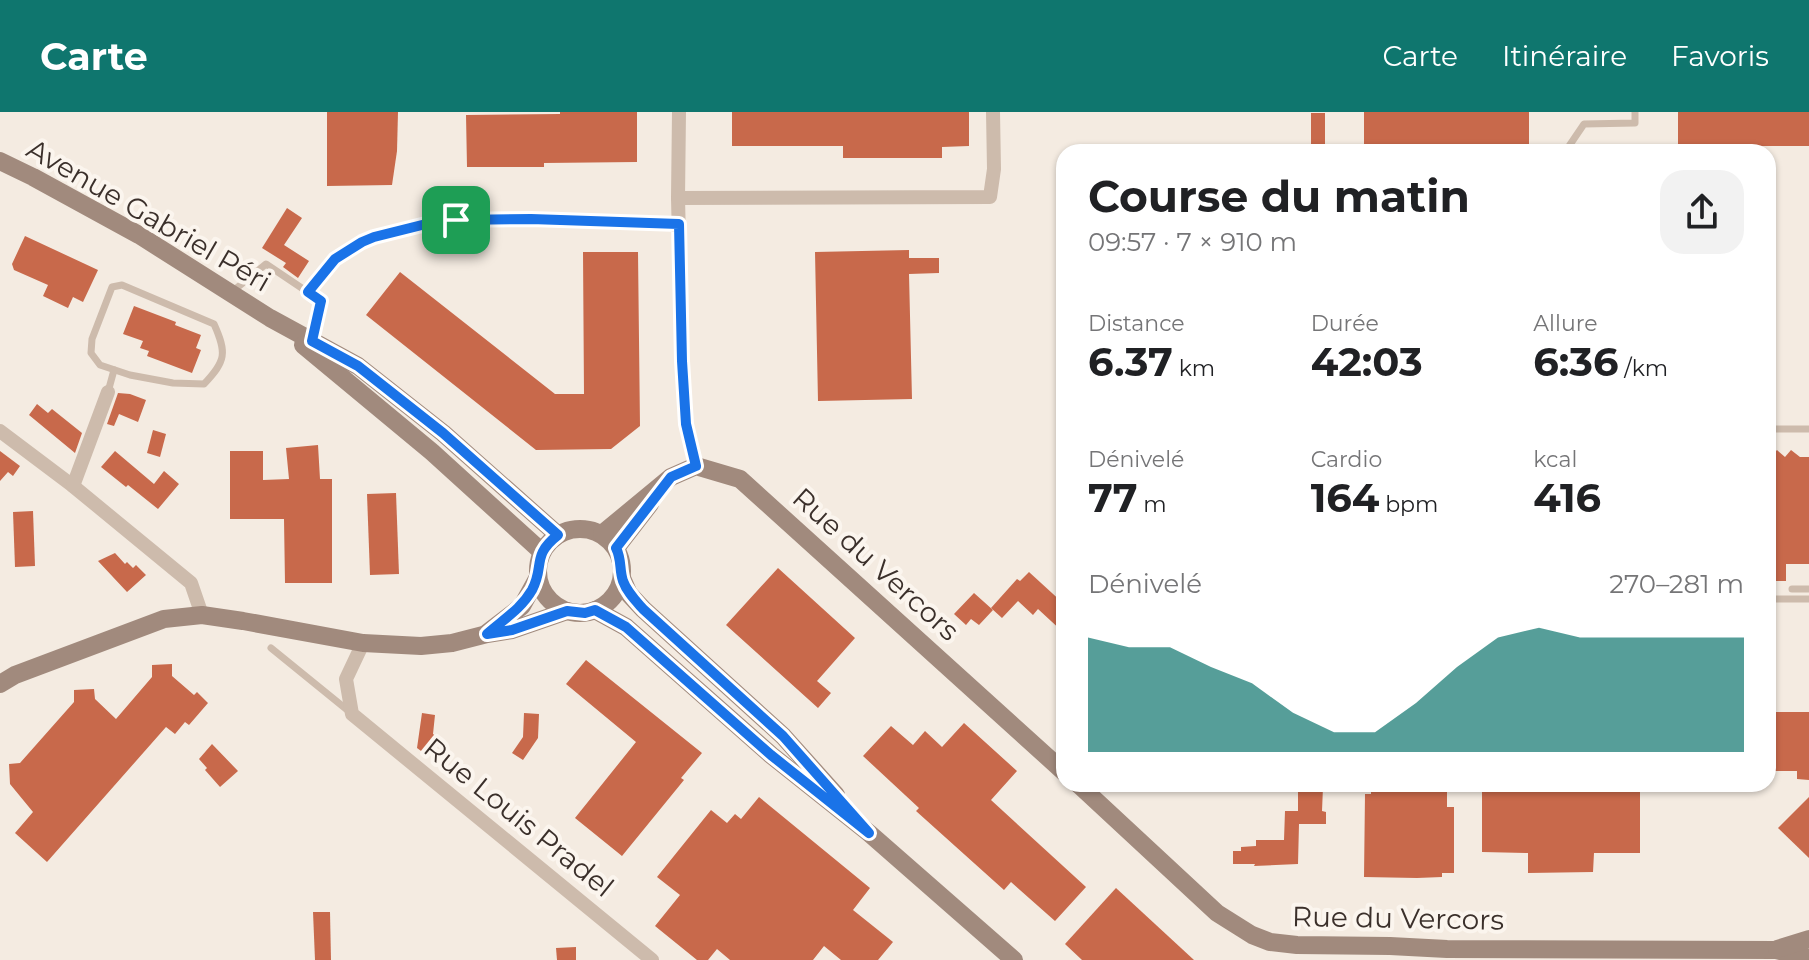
<!DOCTYPE html>
<html lang="fr">
<head>
<meta charset="utf-8">
<style>
  body { margin:0; font-family:Montserrat,sans-serif; background:#f2f2f2; color:#202124; height:100vh; display:flex; flex-direction:column; font-size:30px; white-space:nowrap }
  * { box-sizing:border-box; margin:0 }
  p { font-size:26px; color:#757577 }
  .icon { flex:none; width:44px; height:44px; fill:none; stroke:currentColor; stroke-width:2; stroke-linecap:round; stroke-linejoin:round }
  .map { position:relative; flex:1; overflow:hidden }
  .side { position:absolute; left:1056px; top:32px; width:720px; height:648px; display:flex; flex-direction:column; background:#fff; border-radius:24px; box-shadow:0 2px 6px #0004 }
  .side>* { flex:none }
  .pin { position:absolute; display:grid; place-items:center; width:68px; height:68px; color:#fff; margin:-34px; border-radius:16px; box-shadow:0 4px 12px #0006 }
  .round { display:grid; place-items:center; flex:none; width:84px; height:84px; border-radius:24px; background:#f2f2f2 }
  .head { display:flex; align-items:center; justify-content:space-between; height:136px; padding:0 32px }
  h1 { font-size:44px; font-weight:700; line-height:60px }
  .stats { display:grid; grid-template-columns:repeat(3,1fr); gap:12px; height:136px; padding:8px 32px }
  .stats div { display:grid; align-content:center }
  .stats b { font-size:40px; font-weight:700 }
  .stats small { font-size:22px; font-weight:400 }
  .stats p { font-size:22px }
  .chart { height:224px; padding:16px 32px }
  .chart p { display:flex; justify-content:space-between }
  .chart svg { width:100%; height:144px; margin-top:8px; fill:#0f766e; opacity:.7 }
  header { display:flex; align-items:center; gap:48px; box-sizing:border-box; height:112px; padding:0 40px; background:#0f766e; color:#fff }
  header strong { font-size:38px }
  nav { display:flex; gap:44px; margin-inline-start:auto; font-size:28px }
  .map>svg:first-child { display:block }
  .building { fill:#c8694b }
  .lines { fill:none; stroke-linecap:round; stroke-linejoin:round }
  .lane { stroke:#cdbbac; stroke-width:7 }
  .street { stroke:#cdbbac; stroke-width:14 }
  .secondary { stroke:#a18a7d; stroke-width:18 }
  .route-casing { stroke:#fff; stroke-width:16 }
  .route { stroke:#1a73e8; stroke-width:10 }
  .labels { text-anchor:middle; stroke-width:8; stroke-linejoin:round; paint-order:stroke }
  .street-label { font-size:28px; fill:#3b302b; stroke:#fbf5ee }
</style>
</head>
<body>
<header>
<strong>Carte</strong>
<nav><a>Carte</a><a>Itinéraire</a><a>Favoris</a></nav>
</header>
<div class="map">
<svg width="1809" height="848" viewBox="0 0 1809 848">
  <rect width="100%" height="100%" fill="#f4ebe1"/>
  <g class="building">
    <polygon points="327,0 398,0 397,39 392,73 327,74"/>
    <polygon points="560,0 637,0 637,50 544,51 544,55 467,55 466,3 560,2"/>
    <polygon points="732,0 969,0 969,34 942,35 942,46 843,46 843,34 732,34"/>
    <rect x="1364" y="0" width="165" height="40"/>
    <rect x="1678" y="0" width="131" height="34"/>
    <rect x="1311" y="1" width="14" height="39"/>
    <polygon points="287,96 302,106 284,133 309,149 298,166 283,155 286,151 262,136"/>
    <polygon points="25,124 98,158 83,190 73,185 68,196 43,184 48,173 14,158 12,152"/>
    <polygon points="909,138 909,146 939,146 939,161 909,162 912,287 818,289 815,140"/>
    <polygon points="583,140 638,140 640,314 611,337 536,338 366,203 400,160 555,282 584,282"/>
    <polygon points="134,194 176,210 175,213 201,223 196,236 201,238 192,261 147,244 149,239 140,236 143,229 123,222"/>
    <polygon points="118,281 130,282 146,288 138,310 119,302 114,314 107,312"/>
    <polygon points="37,292 48,301 52,297 82,321 75,341 29,303"/>
    <polygon points="153,318 166,322 160,345 147,341"/>
    <polygon points="318,333 320,367 332,367 332,471 285,471 284,407 230,407 230,339 263,339 263,368 289,367 286,336"/>
    <polygon points="1777,338 1785,345 1791,338 1800,345 1809,345 1809,452 1786,452 1786,469 1768,469 1768,347"/>
    <polygon points="0,339 20,354 13,364 8,360 0,369"/>
    <polygon points="115,339 154,372 164,359 179,372 158,397 128,373 126,375 101,355"/>
    <polygon points="396,381 399,462 370,463 367,382"/>
    <polygon points="33,399 35,454 15,455 13,400"/>
    <polygon points="115,441 125,452 127,450 133,456 136,453 146,463 127,480 98,449"/>
    <polygon points="778,456 855,526 817,569 831,581 818,596 726,513"/>
    <polygon points="1029,460 1064,492 1064,521 1038,497 1033,503 1018,489 1002,506 991,496 1017,467 1020,469"/>
    <polygon points="974,481 993,498 979,513 971,507 966,513 954,502"/>
    <polygon points="586,548 702,641 681,666 684,668 622,744 575,706 636,630 566,572"/>
    <polygon points="172,552 172,564 194,583 197,580 208,591 189,613 185,610 175,622 166,615 47,750 15,721 33,700 10,672 9,652 20,651 74,590 74,578 94,577 95,587 116,607 152,565 152,553"/>
    <polygon points="1768,600 1809,600 1809,668 1797,667 1797,659 1768,659"/>
    <polygon points="422,601 435,603 433,622 441,628 428,644 417,636"/>
    <polygon points="524,601 539,602 538,626 523,648 512,641 523,625"/>
    <polygon points="964,611 1017,659 991,688 1086,775 1055,809 1011,770 1004,778 916,699 919,696 863,644 891,614 913,633 925,619 942,635"/>
    <polygon points="212,632 238,659 220,675 205,658 207,656 199,647"/>
    <polygon points="1379,672 1441,672 1441,677 1447,677 1447,695 1454,695 1454,761 1442,761 1442,765 1417,766 1364,765 1365,682 1371,682 1371,674 1379,674"/>
    <polygon points="1482,672 1640,672 1640,741 1594,741 1593,760 1528,761 1528,741 1482,740"/>
    <polygon points="1298,675 1323,675 1322,699 1326,700 1326,712 1299,712 1298,752 1254,754 1255,752 1233,752 1233,739 1241,739 1241,735 1256,734 1256,728 1284,728 1285,699 1298,699"/>
    <polygon points="759,685 870,776 853,798 893,830 878,848 841,848 824,834 813,848 730,848 717,837 708,848 697,848 655,814 680,783 657,765 711,698 727,711 735,702 741,707"/>
    <polygon points="1809,685 1809,746 1778,716"/>
    <polygon points="1116,776 1194,848 1082,848 1065,832"/>
    <polygon points="313,800 330,800 331,848 315,848"/>
    <polygon points="576,835 576,848 557,848 556,836"/>
  </g>
  <g class="lines">
    <g class="lane">
      <polyline points="1565,40 1584,12 1635,11 1635,0"/>
      <path d="M122,173L214,212C227,241 226,249 204,272L173,271L130,263L100,253L91,241L92,227L112,175Z"/>
      <polyline points="233,179 266,152 321,189 312,227"/>
      <polyline points="308,180 335,147 362,130 374,125 430,111 456,108 531,107 679,112"/>
      <polyline points="108,280 114,258"/>
      <polyline points="1768,317 1809,317"/>
      <polyline points="1792,477 1809,477"/>
      <polyline points="1768,487 1809,487"/>
      <polyline points="271,536 351,601"/>
    </g>
    <g class="street">
      <polyline points="679,0 678,86 682,249 686,312 696,354"/>
      <polyline points="678,86 990,85 994,57 993,0"/>
      <polyline points="0,319 73,374 191,471 202,503"/>
      <polyline points="73,374 108,280"/>
      <polyline points="363,531 346,567 352,602 652,848"/>
    </g>
    <g class="secondary">
      <polyline points="0,49 33,65 139,123 270,206 358,254 443,321 558,423"/>
      <polyline points="303,233 432,340 542,440"/>
      <circle cx="580" cy="459" r="42"/>
      <polyline points="602,422 671,365 696,354 740,367 1064,660"/>
      <polyline points="616,436 650,392"/>
      <polyline points="622,466 629,482 643,497 783,624 836,683"/>
      <polyline points="595,498 626,515 771,643 869,721 1014,848"/>
      <polyline points="487,521 522,494 538,465"/>
      <polyline points="0,572 15,563 164,507 202,503 243,509 363,531 421,534 452,531 487,522 512,518 567,499"/>
      <polyline points="1078,672 1217,801 1252,823 1270,830 1297,833 1390,834 1447,837 1776,838 1809,846"/>
      <polyline points="1777,837 1809,827"/>
    </g>
  </g>
  <g class="lines">
    <g class="route-casing">
      <path id="route" d="M531,107L679,112L682,249L686,312L696,354L671,365L616,436C622,448 619,457 623,469C627,480 635,488 643,497L783,624L869,721L771,643L626,515L595,498L585,501L567,499L512,518L487,522C504,507 521,497 532,478C545,454 531,444 558,423L443,321L358,254L312,229L321,189L308,180L335,147L362,130L374,125L430,111L456,108Z"/>
    </g>
    <use href="#route" class="route"/>
  </g>
  <g class="labels">
    <g class="street-label">
      <text transform="translate(149 103) rotate(30)" y="10">Avenue Gabriel Péri</text>
      <text transform="translate(876 452) rotate(42)" y="10">Rue du Vercors</text>
      <text transform="translate(519 705) rotate(39)" y="10">Rue Louis Pradel</text>
      <text transform="translate(1398 806) rotate(1)" y="10">Rue du Vercors</text>
    </g>
  </g>
</svg>
<div class="pin" style="left:456px;top:108px;background:#1e9e55"><svg class="icon" aria-label="arrive" viewBox="0 0 24 24"><path d="M6 21V4h12l-3 4 3 4H6"/></svg></div>
<section class="side">
<div class="head"><div><h1>Course du matin</h1><p>09:57 · 7 × 910 m</p></div><a class="round"><svg class="icon" aria-label="share" viewBox="0 0 24 24"><path d="M12 15V3M7 8l5-5 5 5M5 13v7h14v-7"/></svg></a></div>
<div class="stats">
<div><p>Distance</p><b>6.37<small> km</small></b></div>
<div><p>Durée</p><b>42:03</b></div>
<div><p>Allure</p><b>6:36<small> /km</small></b></div>
</div>
<div class="stats">
<div><p>Dénivelé</p><b>77<small> m</small></b></div>
<div><p>Cardio</p><b>164<small> bpm</small></b></div>
<div><p>kcal</p><b>416</b></div>
</div>
<div class="chart"><p><span>Dénivelé</span>270–281 m</p>
<svg viewBox="0 0 160 44" preserveAspectRatio="none"><path d="M0 44V9L10 12L20 12L30 18L40 23L50 32L60 38L70 38L80 29L90 18L100 9L110 6L120 9L130 9L140 9L150 9L160 9V44z"/></svg>
</div>
</section>
</div>
</body>
</html>
